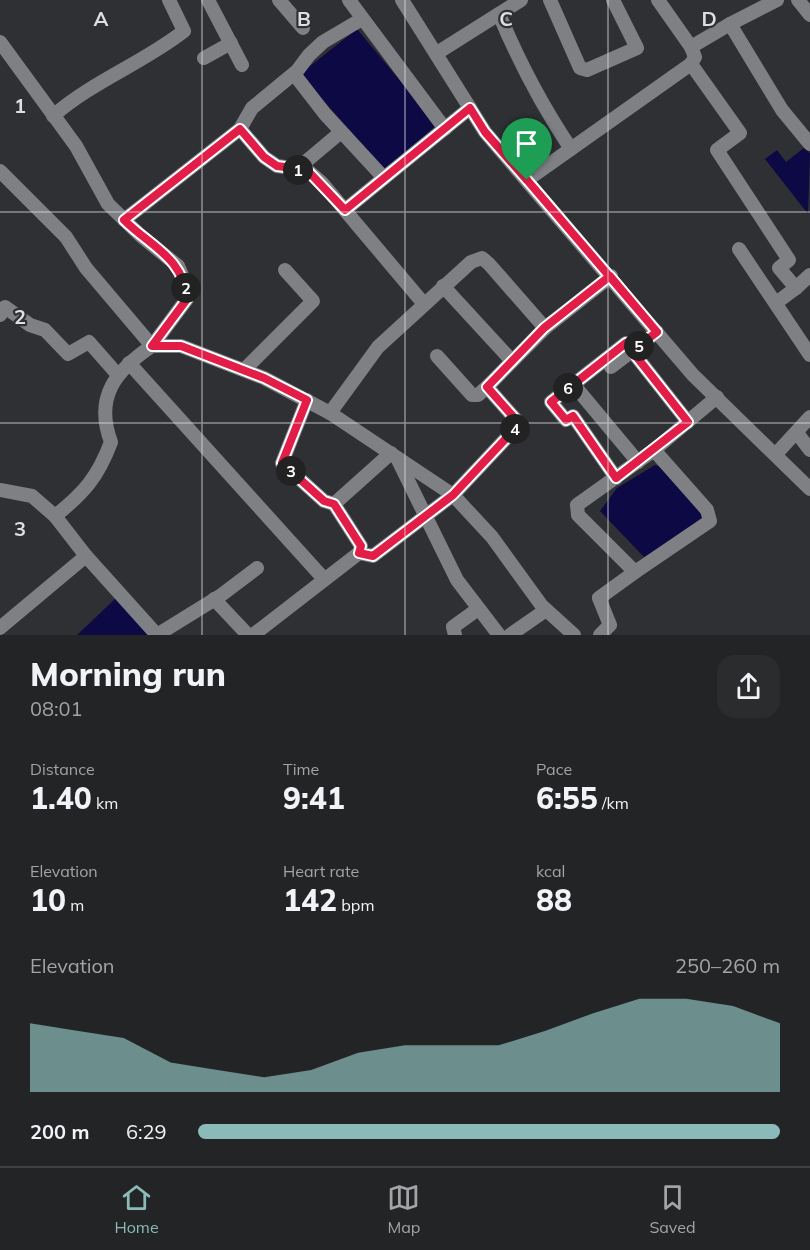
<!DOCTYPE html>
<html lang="en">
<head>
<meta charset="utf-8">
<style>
  body { margin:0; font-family:Mulish,sans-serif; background:#2b2c2e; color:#f1f3f6; height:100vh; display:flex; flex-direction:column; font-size:22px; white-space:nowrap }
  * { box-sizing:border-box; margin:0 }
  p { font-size:20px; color:#a3a4a7 }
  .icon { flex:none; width:33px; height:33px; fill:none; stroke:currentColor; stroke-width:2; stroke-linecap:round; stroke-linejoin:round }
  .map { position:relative; height:635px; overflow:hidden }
  .side { display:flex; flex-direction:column; background:#232426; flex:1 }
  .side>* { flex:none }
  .pin { position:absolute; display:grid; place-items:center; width:51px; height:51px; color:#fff; margin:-62px -26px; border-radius:50% 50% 50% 0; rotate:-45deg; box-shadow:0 0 6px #0007 }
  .pin .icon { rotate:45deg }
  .km { position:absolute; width:30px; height:30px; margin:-15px; border-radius:50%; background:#222; color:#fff; font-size:16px; line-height:30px; text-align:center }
  .round { display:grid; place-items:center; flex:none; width:63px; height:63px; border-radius:18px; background:#2b2c2e }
  .headline { display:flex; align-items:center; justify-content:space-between; height:102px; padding:0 30px }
  h1 { font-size:33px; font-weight:800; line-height:45px }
  .metrics { display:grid; grid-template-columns:repeat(3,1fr); gap:9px; height:102px; padding:6px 30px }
  .metrics div { display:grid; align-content:center }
  .metrics b { font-size:30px; font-weight:800 }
  .metrics small { font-size:16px; font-weight:400 }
  .metrics p { font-size:16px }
  .chart { height:168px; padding:12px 30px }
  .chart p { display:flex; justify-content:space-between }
  .chart svg { width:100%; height:108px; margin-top:6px; fill:#8bbbb9; opacity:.7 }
  ul { padding:0 30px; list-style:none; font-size:20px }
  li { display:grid; grid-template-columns:96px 72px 1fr; align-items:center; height:45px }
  li i { height:15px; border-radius:8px; background:#8bbbb9 }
  .tab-bar { display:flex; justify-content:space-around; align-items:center; height:84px; border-top:2px solid #404143; background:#232426; font-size:16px; color:#a3a4a7 }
  .tab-bar a { display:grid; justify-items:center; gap:3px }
  .tab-bar .selected { color:#8bbbb9 }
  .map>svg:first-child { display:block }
  .water { fill:#0c0944 }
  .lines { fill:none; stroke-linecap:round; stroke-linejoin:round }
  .minor { stroke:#7f8084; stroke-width:14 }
  .route-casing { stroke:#fff; stroke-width:12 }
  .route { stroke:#e11d48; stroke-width:8 }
  .grid { fill:none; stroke:#dfdfe2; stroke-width:1.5; stroke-opacity:0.55 }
  .grid-label { font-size:20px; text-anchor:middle; font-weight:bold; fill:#dfdfe2; stroke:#2f3033; stroke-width:4.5; stroke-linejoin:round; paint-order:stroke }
</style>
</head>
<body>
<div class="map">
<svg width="810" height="635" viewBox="0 0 810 635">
  <rect width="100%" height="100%" fill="#2f3033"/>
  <g class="water">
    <polygon points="357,29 437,125 385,170 300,74"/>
    <polygon points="805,147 810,154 808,214 765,159 777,150 786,162"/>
    <polygon points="655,465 672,471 708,520 644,557 600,511 617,488"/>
    <polygon points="121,597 146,626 147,635 77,635 115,599"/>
  </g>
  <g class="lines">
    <g class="minor">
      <polyline points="208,0 242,65"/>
      <polyline points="279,0 303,28"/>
      <polyline points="349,0 445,129"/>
      <polyline points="402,0 485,132 693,375 810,489"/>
      <polyline points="550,0 580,68 587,70 637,48 613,0"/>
      <polyline points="798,0 810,15"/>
      <path d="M499,14C519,62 542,106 571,149"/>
      <polyline points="730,24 777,0"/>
      <polyline points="0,42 76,146 108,204 140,235 178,266 186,285 187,299 152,346 181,346 264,378 330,413"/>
      <polyline points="691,47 730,24 782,110 810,144"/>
      <polyline points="437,53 521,0"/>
      <polyline points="204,58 231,43"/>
      <polyline points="691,64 740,133 717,150 789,260 779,268 796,288 776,303"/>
      <polyline points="294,74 325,114 384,178 470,108"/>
      <path d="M53,116C93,81 143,63 184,31L169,0"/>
      <polyline points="240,129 264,157 277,166 307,170 322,183 424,304"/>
      <polyline points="297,169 341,132"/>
      <path d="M0,171L66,237L86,268L152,346C116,370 94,397 111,442C98,477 84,493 55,516L32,496L0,490"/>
      <polyline points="527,180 691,64 695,57 691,47 658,0"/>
      <polyline points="345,210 384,178"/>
      <polyline points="124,220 240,129 252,108 297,71 309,55 323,42 362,19"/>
      <polyline points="739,249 810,355"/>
      <polyline points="443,286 512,361"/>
      <polyline points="796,288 810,275"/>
      <polyline points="0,315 5,307 30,325 45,330 68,354 89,342 117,374"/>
      <polyline points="437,356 472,395 478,395 487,387"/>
      <polyline points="129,363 324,579"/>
      <polyline points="611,367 632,351 688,422"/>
      <polyline points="244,370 313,301 285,270"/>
      <polyline points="573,384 638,462"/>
      <polyline points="307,400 282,463 324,501 334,504"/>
      <polyline points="797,433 810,450"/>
      <polyline points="654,450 707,510 710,521 635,572 578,515 577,505 654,450 717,397"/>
      <polyline points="776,454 810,417"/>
      <polyline points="397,458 457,580 499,635"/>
      <polyline points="616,478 573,416 566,420 551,402 626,343 632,351 657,332"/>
      <polyline points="55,516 86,556 157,635"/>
      <polyline points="359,553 361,546 334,504 391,453"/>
      <polyline points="214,599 248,635"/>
      <polyline points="0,628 86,556"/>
      <polyline points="157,635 220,596 257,568"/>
      <polyline points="253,635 359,553 373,556 453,495 513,431 518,422 487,387 545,328"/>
      <polyline points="455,635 453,627 478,609"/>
      <polyline points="510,635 546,610"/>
      <polyline points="574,635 542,606 492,537 453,495 330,413 378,347 471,262 482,258 489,264 545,328 611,276"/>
      <polyline points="600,635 610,625 599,598 635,572"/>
    </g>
  </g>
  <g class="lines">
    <g class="route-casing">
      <path id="route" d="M527,180L485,132L470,108L345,210L307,170L277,166L264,157L240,129L124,220C151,247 183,257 187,299L152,346H181L264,378L307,400L282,463L324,501L334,504L361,546L359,553L373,556L453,495L513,431L518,422L487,387L544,328L610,276L657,332L632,351L688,422L616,478L573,416L566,420L551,402L626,343L632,351L657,332L527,180"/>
    </g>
    <use href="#route" class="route"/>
  </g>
  <path class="grid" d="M202,0V635M405,0V635M608,0V635M0,212H810M0,423H810"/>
  <g class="grid-label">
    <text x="101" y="26">A</text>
    <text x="304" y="26">B</text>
    <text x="506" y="26">C</text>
    <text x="709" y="26">D</text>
    <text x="20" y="113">1</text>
    <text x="20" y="324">2</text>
    <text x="20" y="536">3</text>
  </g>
</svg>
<div class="pin" style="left:527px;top:180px;background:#1e9e55"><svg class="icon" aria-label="arrive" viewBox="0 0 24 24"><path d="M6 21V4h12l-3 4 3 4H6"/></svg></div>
<b class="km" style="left:298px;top:170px">1</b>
<b class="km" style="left:186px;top:288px">2</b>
<b class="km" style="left:291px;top:471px">3</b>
<b class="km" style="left:515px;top:429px">4</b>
<b class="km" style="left:639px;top:346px">5</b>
<b class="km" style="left:568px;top:388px">6</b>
</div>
<section class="side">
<div class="headline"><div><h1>Morning run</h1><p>08:01</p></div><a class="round"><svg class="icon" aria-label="share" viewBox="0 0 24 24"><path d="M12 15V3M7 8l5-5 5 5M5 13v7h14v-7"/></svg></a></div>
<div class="metrics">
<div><p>Distance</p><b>1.40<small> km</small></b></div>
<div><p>Time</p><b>9:41</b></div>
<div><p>Pace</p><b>6:55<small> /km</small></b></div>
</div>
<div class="metrics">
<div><p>Elevation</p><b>10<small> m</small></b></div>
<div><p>Heart rate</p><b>142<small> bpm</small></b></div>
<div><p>kcal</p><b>88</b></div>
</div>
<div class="chart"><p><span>Elevation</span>250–260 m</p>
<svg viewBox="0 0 160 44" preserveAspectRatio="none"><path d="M0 44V16L10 19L20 22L30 32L40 35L50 38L60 35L70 28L80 25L90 25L100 25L110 19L120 12L130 6L140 6L150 9L160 16V44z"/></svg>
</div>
<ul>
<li><b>200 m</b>6:29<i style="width:100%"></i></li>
</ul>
</section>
<nav class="tab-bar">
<a class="selected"><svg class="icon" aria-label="home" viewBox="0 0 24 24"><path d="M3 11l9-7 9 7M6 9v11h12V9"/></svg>Home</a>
<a><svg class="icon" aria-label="map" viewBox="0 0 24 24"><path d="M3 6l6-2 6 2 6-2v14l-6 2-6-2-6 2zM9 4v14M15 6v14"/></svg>Map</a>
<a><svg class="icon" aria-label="saved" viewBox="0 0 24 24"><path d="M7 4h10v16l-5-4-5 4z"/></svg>Saved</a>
</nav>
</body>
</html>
